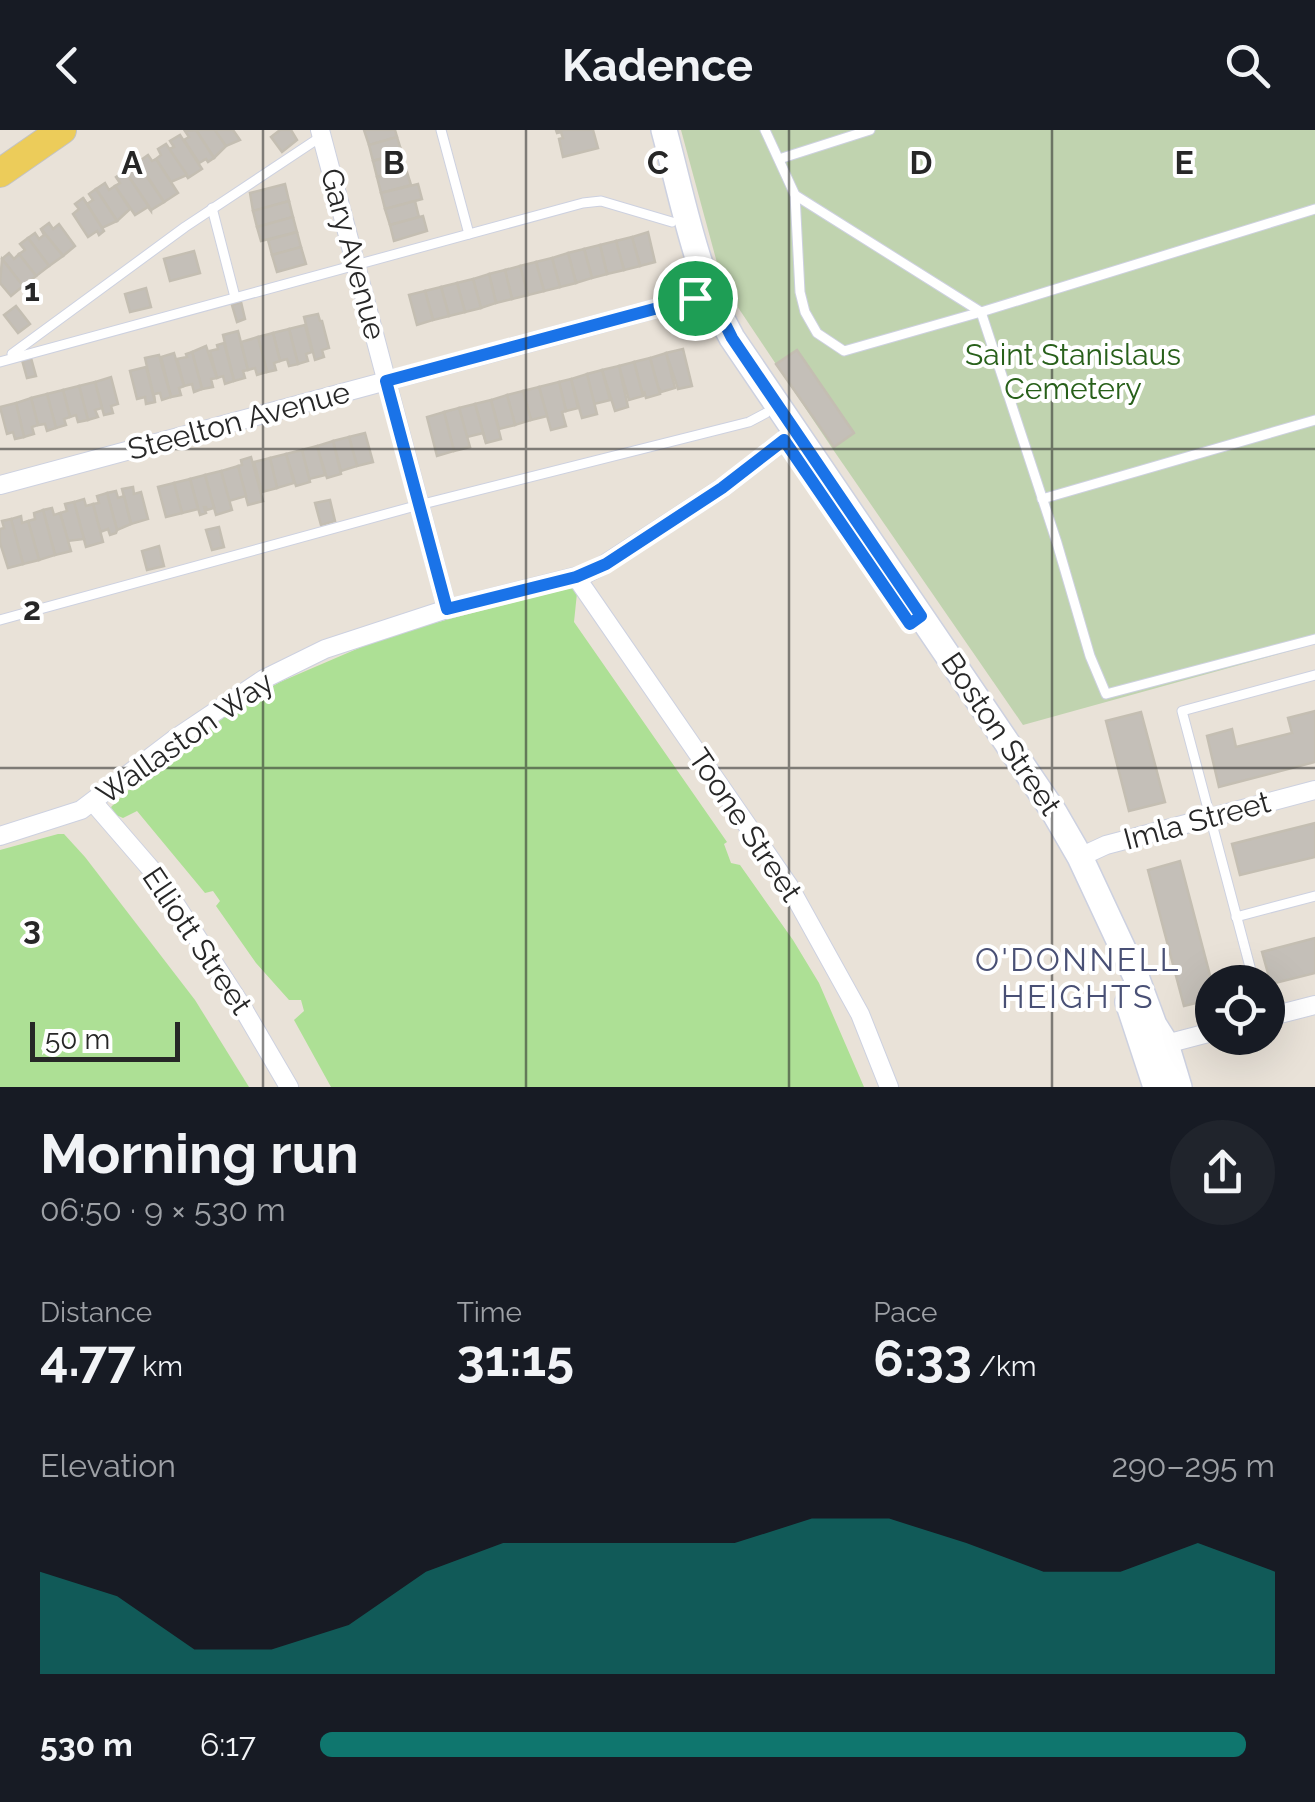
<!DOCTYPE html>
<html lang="en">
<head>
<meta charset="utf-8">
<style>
  body { margin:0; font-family:Raleway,sans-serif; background:#20242c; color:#f1f3f6; height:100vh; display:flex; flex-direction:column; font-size:38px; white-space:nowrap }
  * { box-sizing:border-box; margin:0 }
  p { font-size:32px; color:#9ea1a6 }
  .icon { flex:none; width:55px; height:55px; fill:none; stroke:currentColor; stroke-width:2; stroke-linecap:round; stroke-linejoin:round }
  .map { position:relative; height:957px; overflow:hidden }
  .side { display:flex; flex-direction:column; background:#171b24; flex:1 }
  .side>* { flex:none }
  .controls { position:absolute; left:1195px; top:835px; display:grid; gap:20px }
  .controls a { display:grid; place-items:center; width:90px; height:90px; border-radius:50%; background:#171b24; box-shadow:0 10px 40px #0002; font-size:50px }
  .scale { position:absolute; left:30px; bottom:25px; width:150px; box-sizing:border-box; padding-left:10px; border:5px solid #272727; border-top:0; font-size:28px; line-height:35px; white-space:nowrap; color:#272727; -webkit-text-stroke:8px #fff; paint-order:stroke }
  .pin { position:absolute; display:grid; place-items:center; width:85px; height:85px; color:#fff; margin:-42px; border:5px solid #fff; border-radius:50%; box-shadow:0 2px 10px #0007 }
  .round { display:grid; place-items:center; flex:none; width:105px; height:105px; border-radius:52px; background:#20242c }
  .headline { display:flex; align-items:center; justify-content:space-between; height:170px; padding:0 40px }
  h1 { font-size:55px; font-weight:700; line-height:75px }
  .metrics { display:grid; grid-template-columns:repeat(3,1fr); gap:15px; height:170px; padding:10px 40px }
  .metrics div { display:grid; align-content:center }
  .metrics b { font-size:50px; font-weight:700 }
  .metrics small { font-size:28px; font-weight:400 }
  .metrics p { font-size:28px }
  .chart { height:280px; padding:20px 40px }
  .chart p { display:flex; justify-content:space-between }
  .chart svg { width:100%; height:180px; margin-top:10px; fill:#0f766e; opacity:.7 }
  ul { padding:0 40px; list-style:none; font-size:32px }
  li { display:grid; grid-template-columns:160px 120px 1fr; align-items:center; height:75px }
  li i { height:25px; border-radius:12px; background:#0f766e }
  header { display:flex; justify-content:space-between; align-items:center; height:130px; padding:0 40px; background:#171b24; font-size:45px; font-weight:700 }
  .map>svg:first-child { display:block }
  .green { fill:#ade095 }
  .cemetery { fill:#c0d3af }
  .building { fill:#c4bfb8; stroke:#c4beb2; stroke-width:2.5 }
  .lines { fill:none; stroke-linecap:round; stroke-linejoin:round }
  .lane-casing { stroke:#cdd1e0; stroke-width:11 }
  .street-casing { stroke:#cdd1e0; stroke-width:20 }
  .secondary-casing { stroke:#cdd1e0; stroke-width:28 }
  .primary-casing { stroke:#c3c3c3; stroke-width:30 }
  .lane { stroke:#fff; stroke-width:9 }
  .street { stroke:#fff; stroke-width:18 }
  .secondary { stroke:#fff; stroke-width:25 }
  .primary { stroke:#eccc5a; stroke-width:28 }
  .route-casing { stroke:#fff; stroke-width:20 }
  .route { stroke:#1a73e8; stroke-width:12 }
  .grid { fill:none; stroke:#272727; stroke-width:2.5; stroke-opacity:0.55 }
  .labels { text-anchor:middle; stroke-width:8; stroke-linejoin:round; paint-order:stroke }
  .street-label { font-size:30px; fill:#272727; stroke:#fff }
  .park-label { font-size:30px; fill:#28601a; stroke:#fff }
  .neighbourhood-label { font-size:32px; letter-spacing:2.5px; fill:#495075; stroke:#fff }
  .grid-label { font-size:32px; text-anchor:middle; font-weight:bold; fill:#272727; stroke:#fff; stroke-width:8; stroke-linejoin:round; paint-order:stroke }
</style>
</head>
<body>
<header><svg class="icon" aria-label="back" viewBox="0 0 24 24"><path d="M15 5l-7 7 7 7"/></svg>Kadence<svg class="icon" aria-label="search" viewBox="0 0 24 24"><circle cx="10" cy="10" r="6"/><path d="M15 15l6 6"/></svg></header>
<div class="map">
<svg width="1315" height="957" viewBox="0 0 1315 957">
  <rect width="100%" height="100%" fill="#e9e2d8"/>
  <g class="green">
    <polygon points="567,457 575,459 577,463 574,492 727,712 724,714 731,733 740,735 793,810 819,853 864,957 331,957 294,890 304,881 301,870 289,870 256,833 216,776 220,771 213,761 205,763 137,681 123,688 116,685 111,677 135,654 246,571 280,552 387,506"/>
    <polygon points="58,704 64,704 85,727 195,870 249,957 0,957 0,720"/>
  </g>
  <polygon class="cemetery" points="681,0 1315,0 1315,514 1023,595 832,318 723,155"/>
  <g class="building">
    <polygon points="196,0 215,0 226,16 214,28"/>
    <polygon points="196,0 214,28 208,32 206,29 199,33 184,10 189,7 185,1"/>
    <polygon points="215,0 233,0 240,10 226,16"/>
    <polygon points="280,0 291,0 297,10 282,22 271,7"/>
    <polygon points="364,0 395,0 397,7 369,15"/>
    <polygon points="556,0 593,0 598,18 563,27 559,9 563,8 561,2 557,3"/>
    <polygon points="180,5 202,39 188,48 169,19 174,17 170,11"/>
    <polygon points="397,7 402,23 373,31 369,15"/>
    <polygon points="166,14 187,45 171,52 156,29 161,25 158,19"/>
    <polygon points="402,23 406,39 377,47 373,31"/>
    <polygon points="148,25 152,31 156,29 178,63 164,72 138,32"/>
    <polygon points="132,36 136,42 141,38 164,72 151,80 125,41"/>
    <polygon points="406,39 411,55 381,63 377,47"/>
    <polygon points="125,41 151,80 151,81 148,77 135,85 115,56 120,53 116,47"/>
    <polygon points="105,53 109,60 115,56 130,79 117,91 96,59"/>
    <polygon points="285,54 289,71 253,81 250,63"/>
    <polygon points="418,54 422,69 385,79 381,63"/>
    <polygon points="96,59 117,91 102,98 83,68 87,74 93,70 89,64"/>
    <polygon points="83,68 104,101 99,105 97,101 88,107 73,84 79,79 75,74"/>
    <polygon points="289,71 293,87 257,97 253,81"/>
    <polygon points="415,71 419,87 390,95 385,79"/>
    <polygon points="423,86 427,101 394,111 390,95"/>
    <polygon points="293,87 297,102 261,111 257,97"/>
    <polygon points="49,93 53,99 59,94 75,116 63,126 41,99"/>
    <polygon points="41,99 63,126 49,136 28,108 35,103 39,109 44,105"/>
    <polygon points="297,102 301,117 272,125 268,110"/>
    <polygon points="648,102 655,132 640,136 632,107"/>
    <polygon points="632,107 640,136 624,140 616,111"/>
    <polygon points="28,108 49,136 36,146 19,124 25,120 20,114"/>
    <polygon points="616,111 624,140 607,144 600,115"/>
    <polygon points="600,115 607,144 592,148 584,119"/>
    <polygon points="301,117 306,134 277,142 272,125"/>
    <polygon points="584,119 592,148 576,153 568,123"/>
    <polygon points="194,121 200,143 170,151 164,129"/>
    <polygon points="9,123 14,129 19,124 36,146 23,156 2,129"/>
    <polygon points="568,123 576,153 560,157 552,128"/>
    <polygon points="552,128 560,157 544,161 536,132"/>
    <polygon points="2,129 23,156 11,166 0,153"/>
    <polygon points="536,132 544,161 528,165 520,136"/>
    <polygon points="520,136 528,165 512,169 505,140"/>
    <polygon points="505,140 512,169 496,173 489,144"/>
    <polygon points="489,144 496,173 481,178 473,149"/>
    <polygon points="473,149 481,178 465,182 457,153"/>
    <polygon points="457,153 465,182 449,186 441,157"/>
    <polygon points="441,157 449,186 433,190 425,161"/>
    <polygon points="146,158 151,177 130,182 125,164"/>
    <polygon points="425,161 433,190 417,195 409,165"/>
    <polygon points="241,172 245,189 237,192 232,175"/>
    <polygon points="16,176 30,194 18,203 4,185"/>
    <polygon points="318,184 320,191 322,191 329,218 322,220 324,227 315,230 304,187"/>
    <polygon points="305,195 312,222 306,224 308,231 298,234 289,199"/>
    <polygon points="289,199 298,234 289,236 287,229 280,231 273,203"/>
    <polygon points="238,201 248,240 243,241 245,248 234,251 223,205"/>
    <polygon points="273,203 280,231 274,233 276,240 267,242 258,207"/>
    <polygon points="258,207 267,242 257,245 255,238 248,240 241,212"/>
    <polygon points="224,213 234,251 225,254 223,246 217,248 210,221 218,219 217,215"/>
    <polygon points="206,216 217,248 211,249 213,257 202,259 192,222"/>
    <polygon points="683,219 692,256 678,259 666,223"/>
    <polygon points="797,220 854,303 834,317 776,234"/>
    <polygon points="192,222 202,259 194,262 192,254 184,256 177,229 187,227 186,224"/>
    <polygon points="174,223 184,256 179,258 181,265 171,267 161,227"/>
    <polygon points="666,223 675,258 661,262 658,257 660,264 650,228"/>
    <polygon points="159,225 171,267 162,270 160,263 154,264 155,272 145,228"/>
    <polygon points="31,228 36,246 27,248 22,230"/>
    <polygon points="650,228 660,264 646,268 644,261 643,266 634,232"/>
    <polygon points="634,232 643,266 629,270 619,236"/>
    <polygon points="619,236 628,277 615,281 602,240"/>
    <polygon points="146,237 155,272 146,274 145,267 137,269 130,241"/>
    <polygon points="602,240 610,270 594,274 587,244"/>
    <polygon points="587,244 597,284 582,288 571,249"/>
    <polygon points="111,247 118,274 111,276 113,283 104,285 95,252"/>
    <polygon points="571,249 578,278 566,281 559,252"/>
    <polygon points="95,252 102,278 95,280 98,287 88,290 79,256"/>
    <polygon points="559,252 566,281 562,282 566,296 551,300 539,257"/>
    <polygon points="79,256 88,290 78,292 76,285 70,287 63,260"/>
    <polygon points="539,257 547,286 531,290 523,261"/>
    <polygon points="63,260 70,287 64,289 66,295 56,298 47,264"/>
    <polygon points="523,261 531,290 515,295 507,265"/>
    <polygon points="47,264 56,298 47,301 45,294 38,295 31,268"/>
    <polygon points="507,265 515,295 499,299 491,270"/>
    <polygon points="31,268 38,295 32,297 34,304 24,307 16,273"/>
    <polygon points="491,270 501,309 486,313 475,274"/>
    <polygon points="16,273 24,307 15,309 13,302 7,304 0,277"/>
    <polygon points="475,274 482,299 486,313 483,303 467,307 459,278"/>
    <polygon points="459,278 470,317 454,321 444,282"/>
    <polygon points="444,282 454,321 437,326 427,287"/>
    <polygon points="365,303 373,332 357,336 349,307"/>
    <polygon points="349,307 357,336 341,341 333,311"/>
    <polygon points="333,311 341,344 327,348 317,316"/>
    <polygon points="317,316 325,345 309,349 302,320"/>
    <polygon points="302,320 310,352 296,356 286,324"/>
    <polygon points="286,324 294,353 277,358 270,328"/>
    <polygon points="251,327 263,371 248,375 238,336 242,335 241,330"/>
    <polygon points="270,328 277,358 262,362 254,332"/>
    <polygon points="238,336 246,366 229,371 221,341"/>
    <polygon points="221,341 232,380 216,385 205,345"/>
    <polygon points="205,345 214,378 207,380 206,377 204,377 206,383 200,385 190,349"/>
    <polygon points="190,349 198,379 182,383 174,353"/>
    <polygon points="174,353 182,383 166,387 158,357"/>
    <polygon points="133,357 134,364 141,362 148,389 131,394 122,359"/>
    <polygon points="116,361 118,368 124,366 131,394 117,400 107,363"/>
    <polygon points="107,363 117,400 116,403 110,405 108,399 100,402 93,374 99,373 97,366"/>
    <polygon points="84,369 86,376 93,374 103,412 86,417 74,372"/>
    <polygon points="330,370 335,391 321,395 315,373"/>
    <polygon points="74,372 84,409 68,411 60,383 67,381 65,374"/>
    <polygon points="52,378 54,385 60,383 71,421 55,425 43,380"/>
    <polygon points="43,380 55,425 39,430 28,391 35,389 34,383"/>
    <polygon points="21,386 22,393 28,391 39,430 23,434 11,389"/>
    <polygon points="11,389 23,434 8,438 0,413 0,399 4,398 2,391"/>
    <polygon points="219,397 224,417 212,420 206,400"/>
    <polygon points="159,416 164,436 147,440 142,421"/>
    <polygon points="1315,581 1315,632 1219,657 1207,606 1232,599 1236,617 1292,603 1288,588"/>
    <polygon points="1141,582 1165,672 1129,681 1106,591"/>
    <polygon points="1315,693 1315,727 1240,745 1232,714"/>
    <polygon points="1180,731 1212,853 1212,869 1184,876 1148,740"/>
    <polygon points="1315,808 1315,843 1271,854 1262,822"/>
  </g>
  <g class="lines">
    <g class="lane-casing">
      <g id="lane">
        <polyline points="441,0 469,104"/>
        <polyline points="765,0 795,65 800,162 805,182 817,203 844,221 981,182 1315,79"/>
        <polyline points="779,29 870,0"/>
        <polyline points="795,65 981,182 1057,413 1090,526 1106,564 1315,509"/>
        <polyline points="212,78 235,167"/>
        <polyline points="12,224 185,97 322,6"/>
        <polyline points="0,232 583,73 601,71 672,92"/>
        <polyline points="1042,369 1315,290"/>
        <polyline points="0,490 419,375 749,292 766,283"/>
        <polyline points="1236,787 1315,766"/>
        <polyline points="1254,852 1182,581 1315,545"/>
      </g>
    </g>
    <g class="street-casing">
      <g id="street">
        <polyline points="320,0 447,479"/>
        <polyline points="0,355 710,164"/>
        <polyline points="576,447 789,756 860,884 889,957"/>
        <polyline points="93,672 157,746 241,875 289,957"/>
        <polyline points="0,706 81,680 176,608 264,549 325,519 447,479 586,444 605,434 722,358 796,301"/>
        <polyline points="1080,727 1106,715 1315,660"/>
        <polyline points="1268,887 1315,875"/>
        <polyline points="1166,914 1212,902"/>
      </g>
    </g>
    <g class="secondary-casing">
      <g id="secondary">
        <path d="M664,0C683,70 696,145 732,208L1054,682L1080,727L1137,849L1154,895L1166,914L1179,957"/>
        <polyline points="1128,872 1156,957"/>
      </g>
    </g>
    <g class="primary-casing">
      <polyline id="primary" points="0,43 62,0"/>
    </g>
    <use href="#lane" class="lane"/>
    <use href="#street" class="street"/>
    <use href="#secondary" class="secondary"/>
    <use href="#primary" class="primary"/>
  </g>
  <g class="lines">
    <g class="route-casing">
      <polygon id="route" points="710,164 732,208 921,486 910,494 784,310 722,358 606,434 576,447 447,479 386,251"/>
    </g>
    <use href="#route" class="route"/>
  </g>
  <path class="grid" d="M263,0V957M526,0V957M789,0V957M1052,0V957M0,319H1315M0,638H1315"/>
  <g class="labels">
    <g class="street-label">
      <text transform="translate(353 124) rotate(75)" y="10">Gary Avenue</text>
      <text transform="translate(239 291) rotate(-15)" y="10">Steelton Avenue</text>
      <text transform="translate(1001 604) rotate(56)" y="10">Boston Street</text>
      <text transform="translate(185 608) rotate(-35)" y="10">Wallaston Way</text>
      <text transform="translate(1197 691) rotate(-15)" y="10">Imla Street</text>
      <text transform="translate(745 695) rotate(56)" y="10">Toone Street</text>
      <text transform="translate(197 811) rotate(56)" y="10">Elliott Street</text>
    </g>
    <g class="park-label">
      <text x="1073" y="235">Saint Stanislaus<tspan x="1073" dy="34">Cemetery</tspan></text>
    </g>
    <g class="neighbourhood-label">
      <text x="1078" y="841">O'DONNELL<tspan x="1078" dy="37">HEIGHTS</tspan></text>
    </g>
  </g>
  <g class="grid-label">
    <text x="132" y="44">A</text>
    <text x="394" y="44">B</text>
    <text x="658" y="44">C</text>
    <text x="921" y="44">D</text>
    <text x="1184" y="44">E</text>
    <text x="32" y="171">1</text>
    <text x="32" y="490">2</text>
    <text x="32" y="809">3</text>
  </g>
</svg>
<div class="controls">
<a><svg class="icon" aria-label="locate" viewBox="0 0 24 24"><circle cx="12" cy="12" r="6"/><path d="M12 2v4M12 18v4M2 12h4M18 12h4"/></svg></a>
</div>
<div class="scale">50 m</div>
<div class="pin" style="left:695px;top:168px;background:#1e9e55"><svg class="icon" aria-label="arrive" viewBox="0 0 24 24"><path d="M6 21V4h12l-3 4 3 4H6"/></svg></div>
</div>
<section class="side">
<div class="headline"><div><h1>Morning run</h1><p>06:50 · 9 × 530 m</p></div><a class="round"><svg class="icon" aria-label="share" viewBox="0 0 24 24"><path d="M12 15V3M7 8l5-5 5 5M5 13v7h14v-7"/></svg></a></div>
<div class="metrics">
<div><p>Distance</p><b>4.77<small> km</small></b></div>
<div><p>Time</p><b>31:15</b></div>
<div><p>Pace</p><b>6:33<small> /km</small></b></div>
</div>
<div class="chart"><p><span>Elevation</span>290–295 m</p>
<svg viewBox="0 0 160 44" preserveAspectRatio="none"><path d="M0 44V19L10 25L20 38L30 38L40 32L50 19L60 12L70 12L80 12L90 12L100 6L110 6L120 12L130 19L140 19L150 12L160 19V44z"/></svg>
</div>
<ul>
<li><b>530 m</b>6:17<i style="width:97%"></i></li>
</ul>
</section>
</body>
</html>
